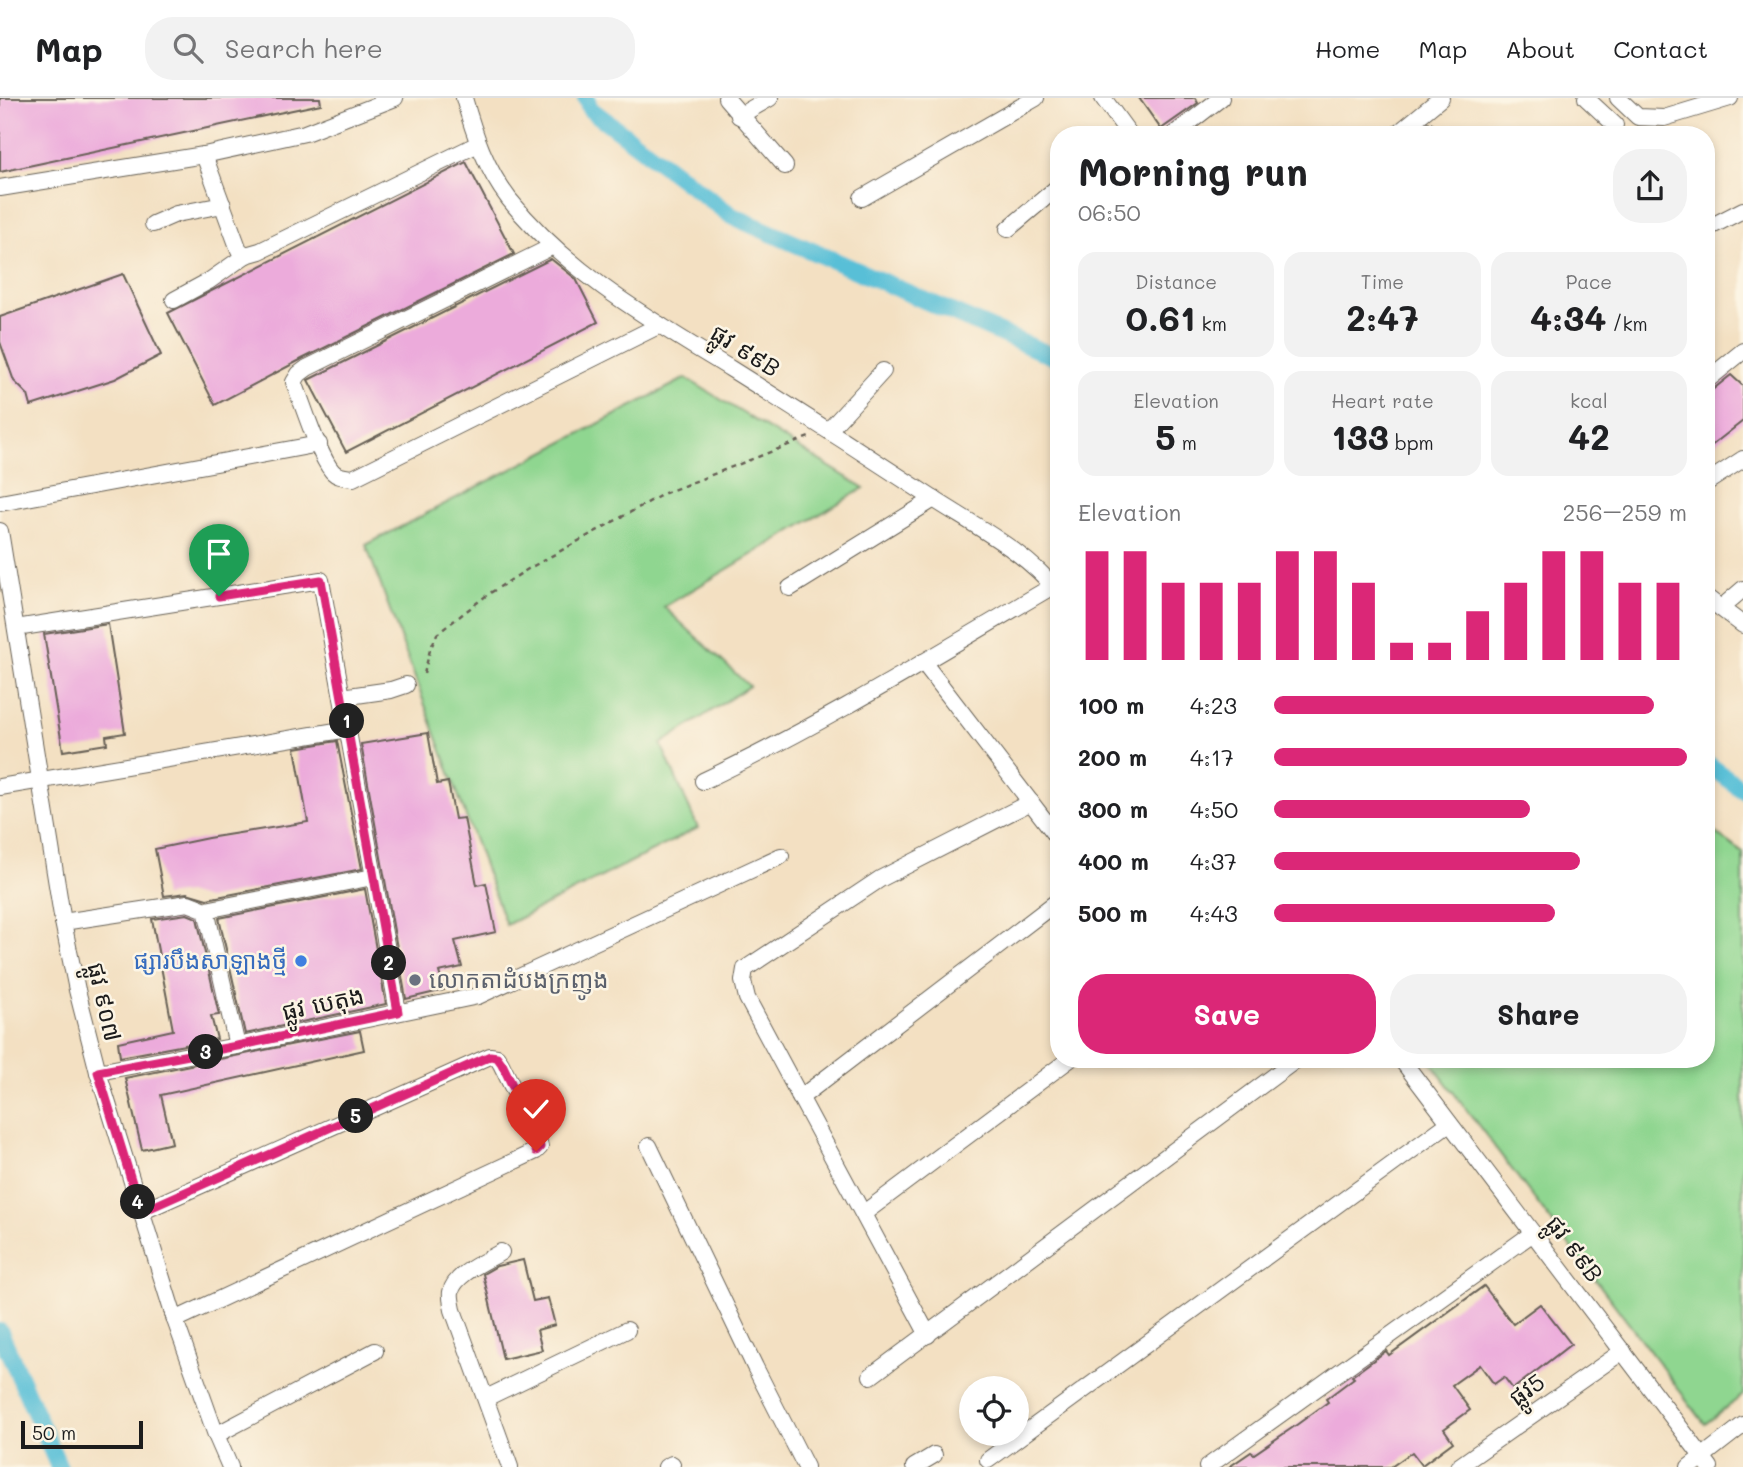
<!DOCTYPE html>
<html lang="en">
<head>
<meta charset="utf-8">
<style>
  body { margin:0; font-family:Mali,"Noto Sans Khmer",sans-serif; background:#f2f2f2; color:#202124; height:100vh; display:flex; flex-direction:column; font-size:26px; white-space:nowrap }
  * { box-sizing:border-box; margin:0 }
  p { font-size:23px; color:#757577 }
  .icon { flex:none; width:38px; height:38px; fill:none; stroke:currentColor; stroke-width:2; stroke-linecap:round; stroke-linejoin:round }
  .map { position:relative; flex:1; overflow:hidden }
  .details { position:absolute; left:1050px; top:28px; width:665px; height:942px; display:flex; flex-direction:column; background:#fff; border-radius:28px; box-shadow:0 4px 10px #0003 }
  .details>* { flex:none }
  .controls { position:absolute; left:959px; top:1278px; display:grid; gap:14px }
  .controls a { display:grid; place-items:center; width:70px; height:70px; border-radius:50%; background:#fff; box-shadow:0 4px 10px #0003; font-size:35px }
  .scale { position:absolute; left:21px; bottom:18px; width:122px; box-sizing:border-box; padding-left:7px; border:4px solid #1c1c1c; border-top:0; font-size:19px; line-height:24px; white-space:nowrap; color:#1c1c1c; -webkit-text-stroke:5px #fcf5e5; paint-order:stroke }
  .pin { position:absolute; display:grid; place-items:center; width:60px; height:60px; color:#fff; margin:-72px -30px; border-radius:50% 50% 50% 0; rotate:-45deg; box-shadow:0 0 7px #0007 }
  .pin .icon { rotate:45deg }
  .km { position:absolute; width:35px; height:35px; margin:-18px; border-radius:50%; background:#222; color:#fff; font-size:19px; line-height:35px; text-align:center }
  .round { display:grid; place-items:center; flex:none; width:74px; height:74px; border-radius:28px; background:#f2f2f2 }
  .head { display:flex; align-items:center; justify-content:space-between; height:119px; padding:0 28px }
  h1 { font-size:38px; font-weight:700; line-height:52px }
  .figures { display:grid; grid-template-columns:repeat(3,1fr); gap:10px; height:119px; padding:7px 28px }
  .figures div { display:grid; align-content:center; border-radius:18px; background:#f2f2f2; text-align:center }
  .figures b { font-size:35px; font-weight:700 }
  .figures small { font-size:19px; font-weight:400 }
  .figures p { font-size:19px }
  .chart { height:196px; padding:14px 28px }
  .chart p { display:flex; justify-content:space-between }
  .chart svg { width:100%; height:126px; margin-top:7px; stroke:#db2777; stroke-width:6 }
  .button { display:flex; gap:14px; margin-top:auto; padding:14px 28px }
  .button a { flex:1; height:80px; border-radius:28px; background:#db2777; color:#fff; font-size:28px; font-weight:700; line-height:80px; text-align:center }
  .button a+a { background:#f2f2f2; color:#202124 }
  ul { padding:0 28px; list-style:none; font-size:23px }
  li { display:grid; grid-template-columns:112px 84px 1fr; align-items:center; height:52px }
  li i { height:18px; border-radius:9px; background:#db2777 }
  header { display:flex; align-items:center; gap:42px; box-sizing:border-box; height:98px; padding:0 35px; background:#fff; border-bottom:2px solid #e0e0e0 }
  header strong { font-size:33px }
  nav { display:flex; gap:38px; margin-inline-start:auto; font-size:24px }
  .search { width:490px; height:63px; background:#f2f2f2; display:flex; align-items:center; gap:18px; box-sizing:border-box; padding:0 24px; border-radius:28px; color:#757577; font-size:26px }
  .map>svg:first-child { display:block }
  .green { fill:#8fd690; stroke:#567956; stroke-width:2 }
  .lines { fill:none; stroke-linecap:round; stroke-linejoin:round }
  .canal { stroke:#59bfd7; stroke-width:18 }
  .building { fill:#ecabdb }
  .minor-casing { stroke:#676156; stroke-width:18 }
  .path { stroke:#676156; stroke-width:2.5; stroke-dasharray:5 5; stroke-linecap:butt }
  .minor { stroke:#fff; stroke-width:16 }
  .route-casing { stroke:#fff; stroke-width:14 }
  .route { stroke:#db2777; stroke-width:9 }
  .shop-dot { fill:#3f7fe0; stroke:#fcf5e5; stroke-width:2.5 }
  .worship-dot { fill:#6b7280; stroke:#fcf5e5; stroke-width:2.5 }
  .labels { text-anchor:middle; stroke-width:5; stroke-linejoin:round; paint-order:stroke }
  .street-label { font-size:24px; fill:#1c1c1c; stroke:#fcf5e5 }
  .shop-label { font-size:24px; fill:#366cbe; stroke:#fcf5e5; text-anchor:end }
  .worship-label { font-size:24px; fill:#5b616d; stroke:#fcf5e5; text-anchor:start }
</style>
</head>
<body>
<header>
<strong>Map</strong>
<div class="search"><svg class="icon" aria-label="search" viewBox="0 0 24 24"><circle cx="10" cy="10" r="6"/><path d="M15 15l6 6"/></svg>Search here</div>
<nav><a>Home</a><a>Map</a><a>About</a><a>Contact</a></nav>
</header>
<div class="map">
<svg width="1743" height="1369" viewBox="0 0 1743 1369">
  <rect width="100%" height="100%" fill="#fcf5e5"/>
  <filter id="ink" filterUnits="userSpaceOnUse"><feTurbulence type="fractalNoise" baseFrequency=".0143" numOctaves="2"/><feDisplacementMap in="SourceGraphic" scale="14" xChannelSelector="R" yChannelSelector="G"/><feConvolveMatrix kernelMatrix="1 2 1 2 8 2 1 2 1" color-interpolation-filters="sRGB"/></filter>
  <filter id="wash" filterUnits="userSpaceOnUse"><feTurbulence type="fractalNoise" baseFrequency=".00686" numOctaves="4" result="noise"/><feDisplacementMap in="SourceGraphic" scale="28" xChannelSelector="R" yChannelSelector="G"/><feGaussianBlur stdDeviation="1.57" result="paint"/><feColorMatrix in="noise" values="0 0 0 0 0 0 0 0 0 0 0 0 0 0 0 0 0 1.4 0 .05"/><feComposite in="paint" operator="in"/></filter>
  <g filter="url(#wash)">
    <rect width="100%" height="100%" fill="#f3e0c2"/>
    <g class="green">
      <polygon points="686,280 864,390 664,509 749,588 661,646 698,730 506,827 366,447"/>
      <polygon points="1706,728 1743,755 1743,1297 1705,1326 1428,961 1706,961"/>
    </g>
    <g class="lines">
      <g class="canal">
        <polyline points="586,0 590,11 732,118 1059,261"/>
        <polyline points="1706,665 1743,692"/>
        <polyline points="0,1234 59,1369"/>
      </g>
    </g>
    <g id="blocks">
      <g class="building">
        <polygon points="0,0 320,0 321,6 0,74"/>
        <polygon points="1139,0 1195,0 1198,5 1161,31"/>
        <polygon points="466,64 514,156 302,261 215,307 168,215"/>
        <polygon points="551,161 576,181 598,224 346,354 308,282"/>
        <polygon points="123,176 161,257 115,281 31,308 28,297 14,283 0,244 0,219"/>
        <polygon points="1731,277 1743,288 1743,323 1706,352 1706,297"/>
        <polygon points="108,526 125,635 106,638 107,646 63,653 44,536"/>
        <polygon points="428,635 437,686 448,684 455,721 464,720 477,787 486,785 496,834 455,843 462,869 439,874 444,892 406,901 361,646"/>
        <polygon points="337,643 362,771 207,801 187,795 164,798 155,751 208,740 308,724 295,650"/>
        <polygon points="365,791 386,906 245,936 219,820"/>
        <polygon points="187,816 197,820 219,917 211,918 217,941 120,959 118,944 173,932 152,821"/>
        <polygon points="360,933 364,952 161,997 172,1045 142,1052 125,980"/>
        <polygon points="523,1162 533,1203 548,1200 555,1227 537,1232 542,1252 503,1261 483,1176 497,1168"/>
        <polygon points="1484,1188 1513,1226 1540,1206 1571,1246 1513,1291 1504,1279 1494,1286 1480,1267 1452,1287 1470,1312 1444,1331 1453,1344 1422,1367 1412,1354 1391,1369 1229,1369 1251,1354 1254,1356 1295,1328 1328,1304 1326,1301 1354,1280 1352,1278 1386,1253 1389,1257"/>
      </g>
    </g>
  </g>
  <g filter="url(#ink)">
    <use href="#blocks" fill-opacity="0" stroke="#676156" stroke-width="2"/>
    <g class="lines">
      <g class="minor-casing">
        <g id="minor">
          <path d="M464,0C474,36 486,71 509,101C568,175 651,222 731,271C798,313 865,356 932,400C975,428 1027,454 1059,495"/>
          <polyline points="726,0 785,68"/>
          <polyline points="1103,0 1130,37"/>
          <polyline points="1586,0 1615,27"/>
          <polyline points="1618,0 1638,19 1664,20 1730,0"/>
          <polyline points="739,18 770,0"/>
          <polyline points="1427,32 1434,37"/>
          <polyline points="1173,37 1221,0"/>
          <polyline points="1396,37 1441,0"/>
          <polyline points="204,57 239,152 246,157"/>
          <polyline points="0,90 204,57 305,35 395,0"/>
          <polyline points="862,100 1036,0"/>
          <polyline points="153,126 176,116 223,107"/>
          <polyline points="1008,131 1059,88"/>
          <polyline points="1706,131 1743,112"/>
          <path d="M551,149L307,270L299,276L294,284C303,306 318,356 332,373C337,379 345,379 353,380L660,227"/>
          <polyline points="174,202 209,183 246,157 260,153 478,46"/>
          <polyline points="1706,283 1743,253"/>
          <polyline points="829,332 883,273"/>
          <polyline points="1706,385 1743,361"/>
          <polyline points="0,405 319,346"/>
          <polyline points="0,433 63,824 77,892 98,974 175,1222 216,1337 230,1369"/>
          <polyline points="790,490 934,401"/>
          <polyline points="1706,499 1743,527"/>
          <polyline points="1721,510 1743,491"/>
          <polyline points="16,530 321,482 398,914"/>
          <polyline points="923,564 1059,741"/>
          <polyline points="342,599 391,592 406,587"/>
          <path d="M703,683C824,626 938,555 1053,488"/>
          <polyline points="0,689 348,631"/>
          <polyline points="206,812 237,948"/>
          <polyline points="63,824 188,805 206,812 373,779"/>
          <polyline points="1401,961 1710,1369"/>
          <polyline points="98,974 237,948 478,898 781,758"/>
          <polyline points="800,1000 1059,802"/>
          <polyline points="649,1048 755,1269 806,1369"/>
          <polyline points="141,1114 490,958 497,959 501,966 538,1041 540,1049 536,1053 175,1222"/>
          <polyline points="864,1115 1070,961"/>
          <path d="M501,1154C487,1163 454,1176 451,1194C450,1199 452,1206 453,1212L510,1369"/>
          <polyline points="928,1237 747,900 743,883 745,871 880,781 1031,704"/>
          <polyline points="871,1278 1297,961"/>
          <polyline points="486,1300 627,1232"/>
          <polyline points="216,1337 375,1253"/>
          <polyline points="988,1362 1449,1025"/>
          <polyline points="666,1369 672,1366"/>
          <polyline points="914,1369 934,1357"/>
          <polyline points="1207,1369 1533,1135"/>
          <polyline points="1458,1369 1623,1253"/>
          <polyline points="1689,1369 1743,1327"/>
        </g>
      </g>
      <polyline class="path" points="424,576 430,552 437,536 487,497 528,471 665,395 809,339"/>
      <use href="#minor" class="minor"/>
    </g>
  </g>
  <g class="lines" filter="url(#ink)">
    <g class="route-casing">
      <polyline id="route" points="219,498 321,482 398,914 237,948 98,974 141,1114 490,958 497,959 502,966 538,1041 540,1049 536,1053"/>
    </g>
    <use href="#route" class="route"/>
  </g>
  <circle class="shop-dot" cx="301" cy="863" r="7"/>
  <circle class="worship-dot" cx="415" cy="882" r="7"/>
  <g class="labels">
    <g class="street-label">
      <text transform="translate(745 253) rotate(32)" y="8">ផ្លូវ ៩៩B</text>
      <text transform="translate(104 904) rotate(77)" y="8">ផ្លូវ ៩០៧</text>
      <text transform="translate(323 906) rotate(-12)" y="8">ផ្លូវ បេតុង</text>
      <text transform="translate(1574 1151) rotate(53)" y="8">ផ្លូវ ៩៩B</text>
      <text transform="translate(1527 1292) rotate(-35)" y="8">ផ្លូវ5</text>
    </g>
    <g class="shop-label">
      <text x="287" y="871">ផ្សារបឹងសាឡាងថ្មី</text>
    </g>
    <g class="worship-label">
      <text x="429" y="890">លោកតាដំបងក្រញូង</text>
    </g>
  </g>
</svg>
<div class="controls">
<a><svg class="icon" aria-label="locate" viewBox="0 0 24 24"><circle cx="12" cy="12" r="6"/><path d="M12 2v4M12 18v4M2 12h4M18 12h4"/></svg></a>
</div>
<div class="scale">50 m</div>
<div class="pin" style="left:219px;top:498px;background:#1e9e55"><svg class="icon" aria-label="arrive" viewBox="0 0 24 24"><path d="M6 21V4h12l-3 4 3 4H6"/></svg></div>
<div class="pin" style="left:536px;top:1053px;background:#d93025"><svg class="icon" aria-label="check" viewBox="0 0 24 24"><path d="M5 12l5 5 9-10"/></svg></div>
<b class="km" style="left:347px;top:623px">1</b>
<b class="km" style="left:389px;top:865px">2</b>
<b class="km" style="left:206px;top:954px">3</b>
<b class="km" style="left:138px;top:1104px">4</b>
<b class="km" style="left:356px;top:1018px">5</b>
<section class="details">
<div class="head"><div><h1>Morning run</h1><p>06:50</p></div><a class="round"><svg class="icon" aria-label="share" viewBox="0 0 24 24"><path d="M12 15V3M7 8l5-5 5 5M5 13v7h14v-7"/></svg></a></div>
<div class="figures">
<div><p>Distance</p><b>0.61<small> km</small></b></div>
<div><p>Time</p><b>2:47</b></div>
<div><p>Pace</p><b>4:34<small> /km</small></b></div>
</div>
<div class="figures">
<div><p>Elevation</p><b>5<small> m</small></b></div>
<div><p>Heart rate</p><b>133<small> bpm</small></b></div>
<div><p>kcal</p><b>42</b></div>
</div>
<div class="chart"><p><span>Elevation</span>256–259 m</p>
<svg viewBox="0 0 160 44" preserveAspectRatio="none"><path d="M5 44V6M15 44V6M25 44V17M35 44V17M45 44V17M55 44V6M65 44V6M75 44V17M85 44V38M95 44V38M105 44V27M115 44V17M125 44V6M135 44V6M145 44V17M155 44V17"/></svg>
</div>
<ul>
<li><b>100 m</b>4:23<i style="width:92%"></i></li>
<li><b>200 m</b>4:17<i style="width:100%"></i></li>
<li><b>300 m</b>4:50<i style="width:62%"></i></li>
<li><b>400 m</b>4:37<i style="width:74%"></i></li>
<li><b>500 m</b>4:43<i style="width:68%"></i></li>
</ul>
<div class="button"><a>Save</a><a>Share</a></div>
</section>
</div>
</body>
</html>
